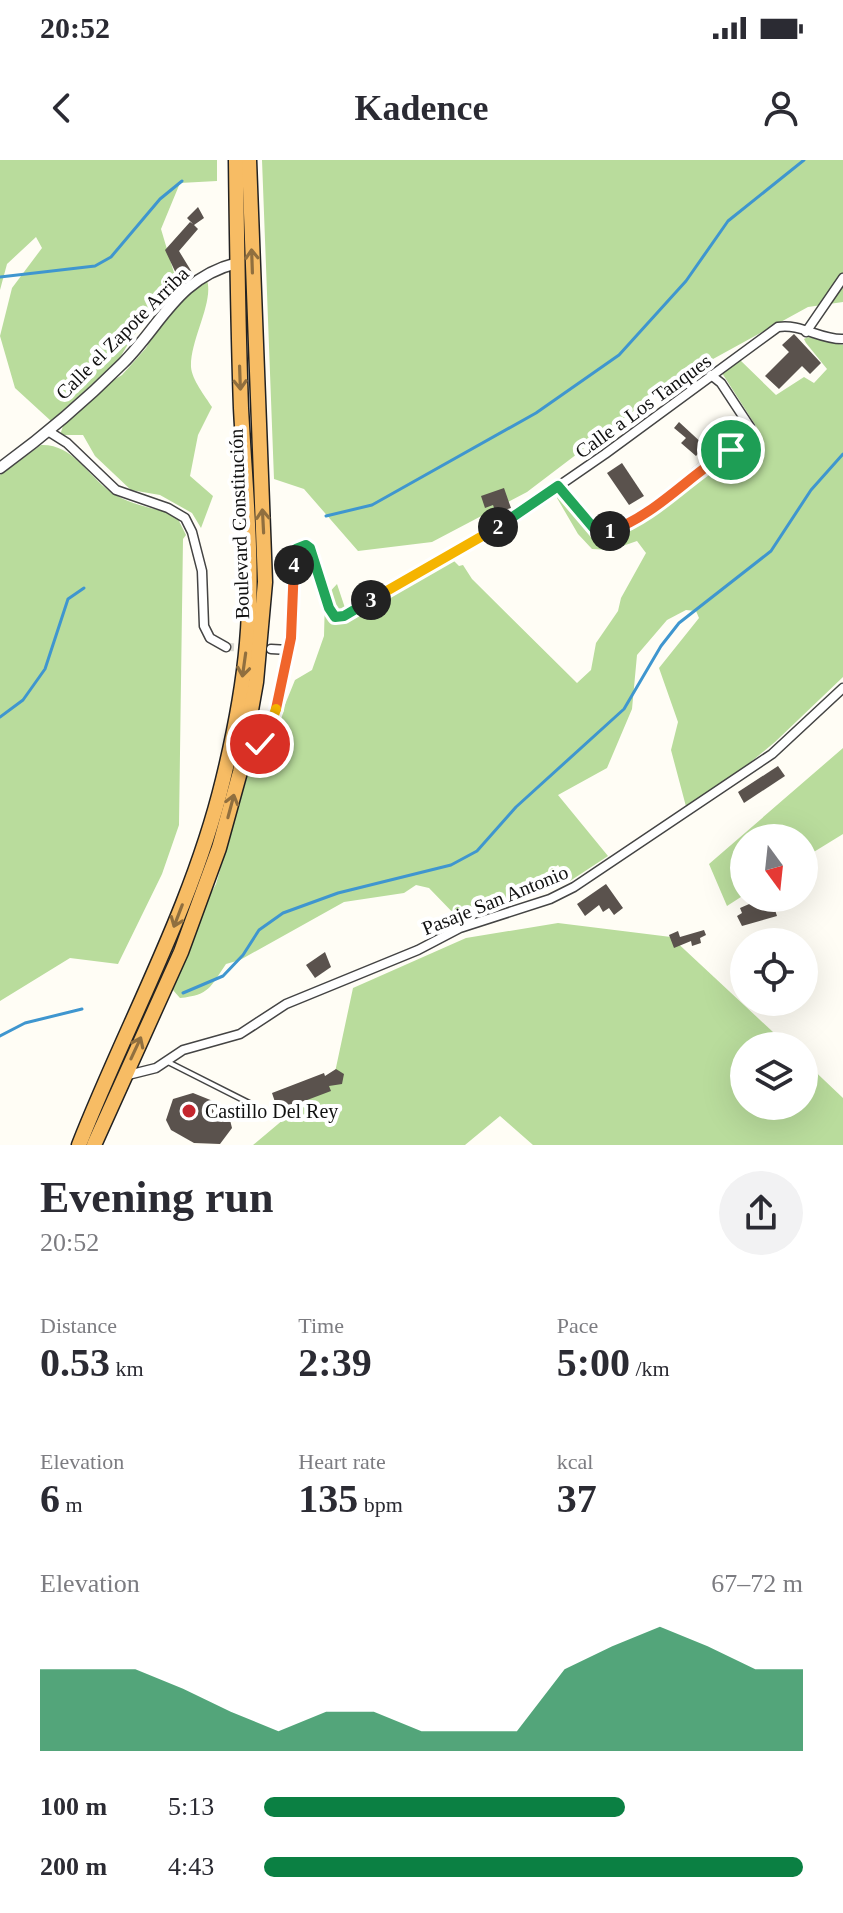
<!DOCTYPE html>
<html lang="en">
<head>
<meta charset="utf-8">
<style>
  body { margin:0; font-family:"Times New Roman",serif; background:#f2f2f3; color:#2b2b33; height:100vh; display:flex; flex-direction:column; font-size:30px; white-space:nowrap }
  * { box-sizing:border-box; margin:0 }
  p { font-size:26px; color:#7c7c81 }
  .icon { flex:none; width:44px; height:44px; fill:none; stroke:currentColor; stroke-width:2; stroke-linecap:round; stroke-linejoin:round }
  .map { position:relative; height:985px; overflow:hidden }
  .drawer { display:flex; flex-direction:column; background:#fff; flex:1 }
  .drawer>* { flex:none }
  .needle { width:52px; rotate:165deg }
  .buttons { position:absolute; left:730px; top:664px; display:grid; gap:16px }
  .buttons a { display:grid; place-items:center; width:88px; height:88px; border-radius:50%; background:#fff; box-shadow:0 8px 32px #0002; font-size:40px }
  .pin { position:absolute; display:grid; place-items:center; width:68px; height:68px; color:#fff; margin:-34px; border:4px solid #fff; border-radius:50%; box-shadow:0 2px 8px #0007 }
  .km { position:absolute; width:40px; height:40px; margin:-20px; border-radius:50%; background:#222; color:#fff; font-size:22px; line-height:40px; text-align:center }
  .round { display:grid; place-items:center; flex:none; width:84px; height:84px; border-radius:42px; background:#f2f2f3 }
  .summary { display:flex; align-items:center; justify-content:space-between; height:136px; padding:0 40px }
  h1 { font-size:44px; font-weight:800; line-height:60px }
  .stats { display:grid; grid-template-columns:repeat(3,1fr); gap:12px; height:136px; padding:8px 40px }
  .stats div { display:grid; align-content:center }
  .stats b { font-size:40px; font-weight:800 }
  .stats small { font-size:22px; font-weight:400 }
  .stats p { font-size:22px }
  .chart { height:224px; padding:16px 40px }
  .chart p { display:flex; justify-content:space-between }
  .chart svg { width:100%; height:144px; margin-top:8px; fill:#0b8043; opacity:.7 }
  ul { padding:0 40px; list-style:none; font-size:26px }
  li { display:grid; grid-template-columns:128px 96px 1fr; align-items:center; height:60px }
  li i { height:20px; border-radius:10px; background:#0b8043 }
  .status { display:flex; justify-content:space-between; align-items:center; height:56px; padding:0 40px; background:#fff; direction:ltr }
  .status svg { height:22px; fill:currentColor }
  header { display:flex; justify-content:space-between; align-items:center; height:104px; padding:0 40px; background:#fff; font-size:36px; font-weight:800 }
  .map>svg:first-child { display:block }
  .forest { fill:#b9dc9c }
  .lines { fill:none; stroke-linecap:round; stroke-linejoin:round }
  .stream { stroke:#3f96cf; stroke-width:3 }
  .building { fill:#5a524d }
  .minor-tunnel { stroke:#dbdad3; stroke-width:8; stroke-dasharray:8 4; stroke-linecap:butt }
  .service-casing { stroke:#444; stroke-width:7 }
  .minor-casing { stroke:#444; stroke-width:11 }
  .tertiary-casing { stroke:#444; stroke-width:13 }
  .trunk-casing { stroke:#222; stroke-width:17 }
  .service { stroke:#fff; stroke-width:4 }
  .minor { stroke:#fff; stroke-width:8 }
  .tertiary { stroke:#fff; stroke-width:10 }
  .trunk { stroke:#f7bc64; stroke-width:14 }
  .oneway { stroke:#906f3f }
  .split-1-casing { stroke:#fff; stroke-width:16 }
  .split-2-casing { stroke:#fff; stroke-width:16 }
  .split-3-casing { stroke:#fff; stroke-width:16 }
  .split-4-casing { stroke:#fff; stroke-width:16 }
  .split-5-casing { stroke:#fff; stroke-width:16 }
  .split-6-casing { stroke:#fff; stroke-width:16 }
  .split-1 { stroke:#f0652b; stroke-width:10 }
  .split-2 { stroke:#22a559; stroke-width:10 }
  .split-3 { stroke:#f5b400; stroke-width:10 }
  .split-4 { stroke:#22a559; stroke-width:10 }
  .split-5 { stroke:#f0652b; stroke-width:10 }
  .split-6 { stroke:#f5b400; stroke-width:10 }
  .poi-dot { fill:#c4262e; stroke:#fff; stroke-width:3 }
  .labels { text-anchor:middle; stroke-width:8; stroke-linejoin:round; paint-order:stroke }
  .street-label { font-size:20px; fill:#111; stroke:#fff }
  .poi-label { font-size:20px; fill:#111; stroke:#fff; text-anchor:start }
</style>
</head>
<body>
<div class="status"><b>20:52</b><svg viewBox="0 0 49 12"><path d="M0 12V9h3v3zM5 12V6h3v6zM10 12V3h3v9zM15 12V0h3v12zM26 1h20v11H26zM47 4h2v5h-2z"/></svg></div>
<header><svg class="icon" aria-label="back" viewBox="0 0 24 24"><path d="M15 5l-7 7 7 7"/></svg>Kadence<svg class="icon" aria-label="person" viewBox="0 0 24 24"><circle cx="12" cy="8" r="4"/><path d="M4 21q1-7 8-7t8 7"/></svg></header>
<div class="map">
<svg width="843" height="985" viewBox="0 0 843 985">
  <rect width="100%" height="100%" fill="#fffdf5"/>
  <g class="forest">
    <polygon points="0,0 217,0 217,21 180,23 161,69 177,123 131,179 118,201 51,261 15,228 0,176 12,128 42,88 36,77 7,104 0,130"/>
    <polygon points="262,0 843,0 843,142 808,147 673,221 527,332 432,382 358,391 304,329 274,319"/>
    <path d="M207,120C214,142 190,180 191,207C192,220 205,236 212,247L198,275L190,316L213,336L201,368L192,353L160,335L131,330L95,296L83,275H60L64,263L104,226L122,215L146,188L168,150Z"/>
    <path d="M808,177L843,185V517L775,582L688,654L671,590L678,562L659,508L699,458L696,451L686,450L667,460L637,495L632,549L607,608L558,635L608,696L570,721L558,705C546,713 532,719 533,734L495,744L459,759L429,728L416,725L404,733L344,742L240,800L226,804C210,827 210,835 180,838L172,829L191,784H183L216,724L258,579L273,574L295,520L312,510L324,476L325,437L337,424L348,457L451,398L459,406L463,405L472,419L577,523L591,510L596,483L618,451L621,438L646,393L637,381L611,390L592,389L578,374L557,338V333L603,386L761,274L722,213L740,200L776,235L804,217L814,223L827,209L806,183L804,179Z"/>
    <path d="M41,285C73,284 87,315 111,332C129,345 155,348 176,355L186,375L183,379L179,665L162,714L118,804L70,798L0,841V315Z"/>
    <polygon points="843,588 843,674 804,698 804,678 744,678 744,735 727,746 709,704"/>
    <polygon points="558,763 671,777 788,886 744,886 744,946 804,946 804,901 843,938 843,985 533,985 500,956 465,985 253,985 334,917 353,828 466,778"/>
  </g>
  <g class="lines">
    <g class="stream">
      <polyline points="0,117 95,106 111,97 160,39 182,21"/>
      <polyline points="326,356 372,345 536,253 619,195 686,121 728,61 804,0"/>
      <polyline points="0,557 23,540 45,509 68,439 84,428"/>
      <polyline points="183,833 223,816 243,795 259,770 283,753 338,733 451,705 477,691 516,647 624,549 661,486 679,463 771,391 811,330 843,294"/>
      <polyline points="0,876 25,863 82,849"/>
    </g>
  </g>
  <g class="building">
    <polygon points="198,47 204,58 194,65 198,69 179,91 193,114 181,124 165,90 190,62 193,64 187,58"/>
    <polygon points="794,174 821,203 810,214 802,206 779,229 765,216 789,192 782,185"/>
    <polygon points="679,262 705,286 696,296 681,283 686,278 674,268"/>
    <polygon points="622,303 644,336 629,345 607,313"/>
    <polygon points="504,328 511,348 496,353 493,345 485,348 481,336"/>
    <polygon points="778,606 785,616 744,643 738,632"/>
    <polygon points="606,724 623,748 614,755 609,748 603,752 599,745 585,756 577,744"/>
    <polygon points="763,738 771,738 777,756 742,766 737,756 742,753 740,748"/>
    <polygon points="704,770 706,775 700,778 701,783 692,786 691,781 674,788 669,775 678,771 680,777"/>
    <polygon points="325,792 331,807 315,818 306,805"/>
    <polygon points="336,909 344,914 342,924 329,926 331,931 278,951 272,933 324,913 325,916"/>
    <polygon points="193,933 218,943 228,952 232,968 220,984 194,983 171,970 166,960 173,939"/>
  </g>
  <g class="lines">
    <polyline class="minor-tunnel" points="226,487 250,488"/>
    <g class="service-casing">
      <polyline id="service" points="168,902 255,946"/>
    </g>
    <g class="minor-casing">
      <g id="minor">
        <polyline points="806,172 843,118"/>
        <polyline points="48,271 67,283 116,330 168,348 185,358 192,372 202,411 204,466 210,478 226,487"/>
        <path d="M558,326L597,372C632,376 681,321 709,302C722,294 735,287 748,280L750,267L721,223L711,215"/>
        <polyline points="271,489 289,490"/>
        <path d="M246,584H260L266,578L280,535L291,478L296,389L301,386L310,388L329,448L335,457L344,456L505,363L605,294L778,167C800,163 821,180 843,179"/>
        <polyline points="124,916 156,908 183,890 240,874 286,844 418,790 460,768 550,739 574,727 772,594 843,528"/>
      </g>
    </g>
    <g class="tertiary-casing">
      <path id="tertiary" d="M0,308C44,276 85,241 123,203C162,164 177,118 237,103"/>
    </g>
    <g class="trunk-casing">
      <g id="trunk">
        <path d="M79,985C127,863 192,748 223,620C234,575 243,529 247,483C254,405 245,326 241,248C238,165 237,83 236,0"/>
        <polyline points="94,985 181,792 219,688 240,612 256,522 265,422 249,0"/>
      </g>
    </g>
    <use href="#service" class="service"/>
    <use href="#minor" class="minor"/>
    <use href="#tertiary" class="tertiary"/>
    <use href="#trunk" class="trunk"/>
  </g>
  <defs><path id="oneway-shaft" d="M-6 0H5M1.5-3L5.5 0L1.5 3" fill="none" stroke-width="1.6" stroke-linecap="round" stroke-linejoin="round" transform="scale(2)"/></defs>
  <g class="oneway">
    <use href="#oneway-shaft" transform="translate(252 101) rotate(-92)"/>
    <use href="#oneway-shaft" transform="translate(240 218) rotate(88)"/>
    <use href="#oneway-shaft" transform="translate(263 361) rotate(-93)"/>
    <use href="#oneway-shaft" transform="translate(244 505) rotate(98)"/>
    <use href="#oneway-shaft" transform="translate(231 646) rotate(-75)"/>
    <use href="#oneway-shaft" transform="translate(178 756) rotate(111)"/>
    <use href="#oneway-shaft" transform="translate(136 888) rotate(-65)"/>
  </g>
  <g class="lines">
    <g class="split-1-casing">
      <path id="split-1" d="M610,371C655,356 690,314 731,290"/>
    </g>
    <g class="split-2-casing">
      <polyline id="split-2" points="498,367 558,326 597,372 610,371"/>
    </g>
    <g class="split-3-casing">
      <polyline id="split-3" points="371,440 498,367"/>
    </g>
    <g class="split-4-casing">
      <polyline id="split-4" points="294,405 296,389 306,385 310,388 329,448 335,457 344,456 371,440"/>
    </g>
    <g class="split-5-casing">
      <polyline id="split-5" points="276,549 291,478 294,405"/>
    </g>
    <g class="split-6-casing">
      <polyline id="split-6" points="260,584 266,578 276,549"/>
    </g>
    <use href="#split-1" class="split-1"/>
    <use href="#split-2" class="split-2"/>
    <use href="#split-3" class="split-3"/>
    <use href="#split-4" class="split-4"/>
    <use href="#split-5" class="split-5"/>
    <use href="#split-6" class="split-6"/>
  </g>
  <circle class="poi-dot" cx="189" cy="951" r="8"/>
  <g class="labels">
    <g class="street-label">
      <text transform="translate(122 173) rotate(-45)" y="7">Calle el Zapote Arriba</text>
      <text transform="translate(643 246) rotate(-36)" y="7">Calle a Los Tanques</text>
      <text transform="translate(239 364) rotate(-92)" y="7">Boulevard Constitución</text>
      <text transform="translate(495 740) rotate(-22)" y="7">Pasaje San Antonio</text>
    </g>
    <g class="poi-label">
      <text x="205" y="958">Castillo Del Rey</text>
    </g>
  </g>
</svg>
<div class="buttons">
<a><svg class="needle" viewBox="-14 -14 28 28"><path d="M0-13l5 13h-10z" fill="#e53935"/><path d="M0 13l5-13h-10z" fill="#7c7c81"/></svg></a>
<a><svg class="icon" aria-label="locate" viewBox="0 0 24 24"><circle cx="12" cy="12" r="6"/><path d="M12 2v4M12 18v4M2 12h4M18 12h4"/></svg></a>
<a><svg class="icon" aria-label="layers" viewBox="0 0 24 24"><path d="M12 4l9 5-9 5-9-5zM3 14l9 5 9-5"/></svg></a>
</div>
<div class="pin" style="left:731px;top:290px;background:#1e9e55"><svg class="icon" aria-label="arrive" viewBox="0 0 24 24"><path d="M6 21V4h12l-3 4 3 4H6"/></svg></div>
<div class="pin" style="left:260px;top:584px;background:#d93025"><svg class="icon" aria-label="check" viewBox="0 0 24 24"><path d="M5 12l5 5 9-10"/></svg></div>
<b class="km" style="left:610px;top:371px">1</b>
<b class="km" style="left:498px;top:367px">2</b>
<b class="km" style="left:371px;top:440px">3</b>
<b class="km" style="left:294px;top:405px">4</b>
</div>
<section class="drawer">
<div class="summary"><div><h1>Evening run</h1><p>20:52</p></div><a class="round"><svg class="icon" aria-label="share" viewBox="0 0 24 24"><path d="M12 15V3M7 8l5-5 5 5M5 13v7h14v-7"/></svg></a></div>
<div class="stats">
<div><p>Distance</p><b>0.53<small> km</small></b></div>
<div><p>Time</p><b>2:39</b></div>
<div><p>Pace</p><b>5:00<small> /km</small></b></div>
</div>
<div class="stats">
<div><p>Elevation</p><b>6<small> m</small></b></div>
<div><p>Heart rate</p><b>135<small> bpm</small></b></div>
<div><p>kcal</p><b>37</b></div>
</div>
<div class="chart"><p><span>Elevation</span>67–72 m</p>
<svg viewBox="0 0 160 44" preserveAspectRatio="none"><path d="M0 44V19L10 19L20 19L30 25L40 32L50 38L60 32L70 32L80 38L90 38L100 38L110 19L120 12L130 6L140 12L150 19L160 19V44z"/></svg>
</div>
<ul>
<li><b>100 m</b>5:13<i style="width:67%"></i></li>
<li><b>200 m</b>4:43<i style="width:100%"></i></li>
</ul>
</section>
</body>
</html>
